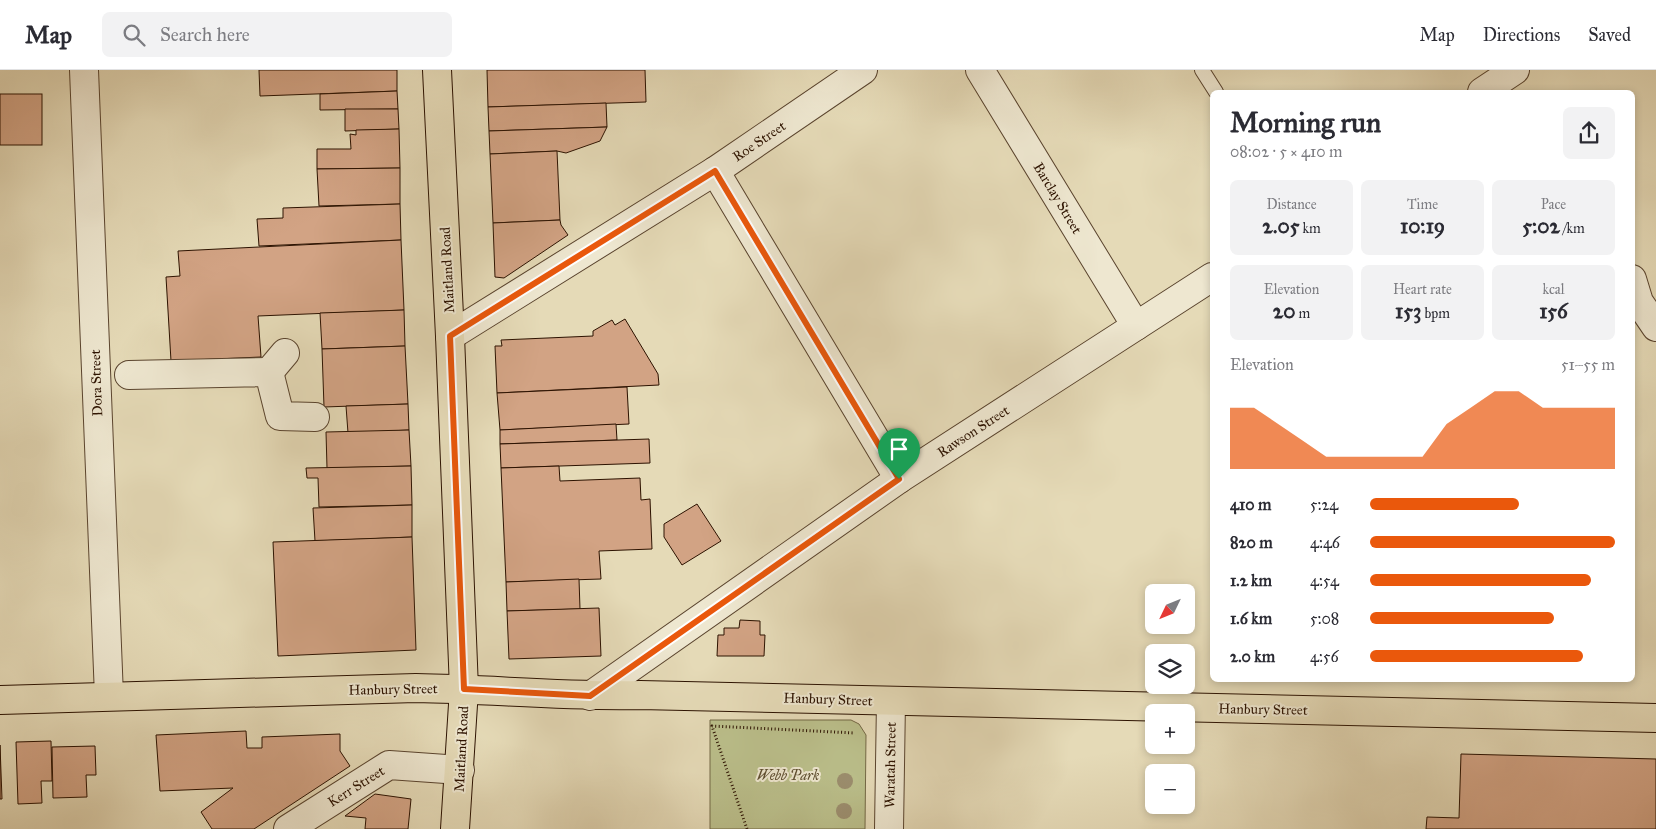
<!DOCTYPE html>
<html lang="en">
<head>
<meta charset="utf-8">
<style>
  body { margin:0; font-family:"IM FELL Great Primer",serif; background:#f2f2f3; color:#2b2b33; height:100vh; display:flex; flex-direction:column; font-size:19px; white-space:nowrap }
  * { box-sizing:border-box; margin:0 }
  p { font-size:16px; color:#7c7c81 }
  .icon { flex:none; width:28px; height:28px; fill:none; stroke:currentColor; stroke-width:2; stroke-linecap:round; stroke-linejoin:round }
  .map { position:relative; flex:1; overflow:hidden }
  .panel { position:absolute; left:1210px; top:20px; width:425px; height:592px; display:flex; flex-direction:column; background:#fff; border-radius:8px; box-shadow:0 2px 8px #0003 }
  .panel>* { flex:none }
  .needle { width:32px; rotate:227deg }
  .buttons { position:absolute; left:1145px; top:514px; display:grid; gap:10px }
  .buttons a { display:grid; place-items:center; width:50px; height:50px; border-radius:8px; background:#fff; box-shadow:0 2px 8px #0003; font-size:25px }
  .pin { position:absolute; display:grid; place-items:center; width:42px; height:42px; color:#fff; margin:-51px -21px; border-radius:50% 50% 50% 0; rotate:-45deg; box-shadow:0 0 5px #0007 }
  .pin .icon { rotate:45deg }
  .round { display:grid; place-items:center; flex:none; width:52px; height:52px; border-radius:8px; background:#f2f2f3 }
  .head { display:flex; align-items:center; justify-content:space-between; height:85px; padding:0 20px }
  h1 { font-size:28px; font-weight:700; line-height:38px }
  .stats { display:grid; grid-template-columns:repeat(3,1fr); gap:8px; height:85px; padding:5px 20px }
  .stats div { display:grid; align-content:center; border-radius:8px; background:#f2f2f3; text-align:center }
  .stats b { font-size:21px; font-weight:700 }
  .stats small { font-size:14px; font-weight:400 }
  .stats p { font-size:14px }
  .chart { height:140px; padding:10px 20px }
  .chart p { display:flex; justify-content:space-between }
  .chart svg { width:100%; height:90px; margin-top:5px; fill:#ea580c; opacity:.7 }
  ul { padding:0 20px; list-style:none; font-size:16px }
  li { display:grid; grid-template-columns:80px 60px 1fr; align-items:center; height:38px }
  li i { height:12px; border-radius:6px; background:#ea580c }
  header { display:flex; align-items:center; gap:30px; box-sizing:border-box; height:70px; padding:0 25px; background:#fff; border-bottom:1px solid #e1e1e2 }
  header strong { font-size:24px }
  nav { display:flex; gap:28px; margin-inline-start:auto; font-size:18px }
  .search { width:350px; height:45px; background:#f2f2f3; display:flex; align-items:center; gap:12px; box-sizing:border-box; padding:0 18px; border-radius:8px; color:#7c7c81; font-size:19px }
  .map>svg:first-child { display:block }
  .green { fill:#babe8a; stroke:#736845 }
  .building { fill:#d2a384; stroke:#2c1200 }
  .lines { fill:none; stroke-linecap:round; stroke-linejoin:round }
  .lane-casing { stroke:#5a442e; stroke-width:16 }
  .street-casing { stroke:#5a442e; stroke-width:30 }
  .primary-casing { stroke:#2c1200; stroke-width:30 }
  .path { stroke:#2c1200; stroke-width:3; stroke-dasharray:1 2.5; stroke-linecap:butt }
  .lane { stroke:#eee7d0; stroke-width:14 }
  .street { stroke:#eee7d0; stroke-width:28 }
  .primary { stroke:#e5dab7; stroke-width:28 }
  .tree { fill:#9b8d6d }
  .route-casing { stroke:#fff; stroke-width:10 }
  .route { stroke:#ea580c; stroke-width:6 }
  .labels { text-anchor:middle; stroke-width:4; stroke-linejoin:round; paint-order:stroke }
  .street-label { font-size:14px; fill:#2c1200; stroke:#eee7d0 }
  .park-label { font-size:14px; font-style:italic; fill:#5e4e30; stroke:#eee7d0 }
</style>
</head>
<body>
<header>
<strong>Map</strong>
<div class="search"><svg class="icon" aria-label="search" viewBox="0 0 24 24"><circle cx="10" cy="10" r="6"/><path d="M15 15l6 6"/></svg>Search here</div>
<nav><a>Map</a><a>Directions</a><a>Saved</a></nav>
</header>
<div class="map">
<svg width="1656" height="759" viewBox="0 0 1656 759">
  <rect width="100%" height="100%" fill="#e5dab7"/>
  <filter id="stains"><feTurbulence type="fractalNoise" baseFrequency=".004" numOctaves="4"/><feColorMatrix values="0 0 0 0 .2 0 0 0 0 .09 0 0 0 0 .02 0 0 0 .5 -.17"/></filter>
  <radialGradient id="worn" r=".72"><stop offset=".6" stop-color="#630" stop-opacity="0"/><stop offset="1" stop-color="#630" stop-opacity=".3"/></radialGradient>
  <polygon class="green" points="710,650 851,650 859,654 866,665 865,759 710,759"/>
  <g class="building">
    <polygon points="259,0 397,0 397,21 260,26"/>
    <polygon points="487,0 645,0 646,32 488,37"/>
    <polygon points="397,21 398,39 320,40 320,24"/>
    <rect x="0" y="24" width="42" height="51"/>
    <polygon points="606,33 607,57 489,61 488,37"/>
    <polygon points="345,39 398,39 399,59 345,61"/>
    <polygon points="607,57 600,71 566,83 557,81 490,84 489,61"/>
    <polygon points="399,59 400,98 317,99 317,79 351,79 350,64 356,65 356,60"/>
    <polygon points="557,81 560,150 493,153 490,84"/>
    <polygon points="400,98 400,134 319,136 317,99"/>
    <polygon points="400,134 401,170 259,176 257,149 283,148 283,138"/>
    <polygon points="560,150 561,155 568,165 504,208 495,207 493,153"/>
    <polygon points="401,170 404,240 258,246 261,287 171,291 166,207 180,206 178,181"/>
    <polygon points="404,240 405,276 322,279 320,243"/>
    <polygon points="625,249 658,304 659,315 497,323 495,276 502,276 501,270 593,266 593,261 612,250 615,255"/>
    <polygon points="405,276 408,334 324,337 322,279"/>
    <polygon points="627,317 629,354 500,360 497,323"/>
    <polygon points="408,334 409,360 348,363 346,336"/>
    <polygon points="616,354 617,370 500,374 500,360"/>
    <polygon points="409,360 411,396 327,398 326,362"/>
    <polygon points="649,369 650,393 501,398 500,374"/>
    <polygon points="411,396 412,435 319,437 318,408 307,408 306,398"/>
    <polygon points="559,396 560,411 640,408 641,430 650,429 652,479 599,481 601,509 506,512 501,398"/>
    <polygon points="697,434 721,471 682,495 664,467 664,454"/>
    <polygon points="412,435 412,467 315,471 313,438"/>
    <polygon points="412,467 416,580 278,586 273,472"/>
    <polygon points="579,509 580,539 507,541 506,512"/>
    <polygon points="599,538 601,586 509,589 507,541"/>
    <polygon points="740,550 760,551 760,565 765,565 764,586 717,586 718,565 724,565 724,558 739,558"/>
    <polygon points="246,661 247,678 262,678 262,667 340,664 340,681 350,696 254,759 212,759 201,742 233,718 160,721 156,665"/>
    <polygon points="51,671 52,711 41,711 42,733 18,734 16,672"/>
    <polygon points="0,675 2,729 0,729"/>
    <polygon points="95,676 96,705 86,705 87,727 53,728 52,677"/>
    <polygon points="1461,684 1656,689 1656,759 1426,759 1427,747 1459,748"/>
    <polygon points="375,724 411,729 408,759 365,759 366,748 345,746"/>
  </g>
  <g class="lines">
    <g class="lane-casing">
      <polyline id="lane" points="1202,0 1216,22"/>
    </g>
    <g class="street-casing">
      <g id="street">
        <polyline points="84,0 109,626"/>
        <polyline points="980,0 1136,256"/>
        <polyline points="1482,22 1515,0"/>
        <polyline points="715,101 899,409"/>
        <polyline points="1632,209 1639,232 1656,257"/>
        <polyline points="450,266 715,101 863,0"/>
        <polyline points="269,302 285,283"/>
        <polyline points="129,305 269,302 280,346 315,347"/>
        <polyline points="590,626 899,409 1212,207"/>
        <polyline points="288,759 389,695 460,700"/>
        <polyline points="889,759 891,631"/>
      </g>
    </g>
    <g class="primary-casing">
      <g id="primary">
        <polyline points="437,0 450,266 464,619 455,759"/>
        <path d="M0,630L416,618C491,619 565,627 640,625L1656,648"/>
      </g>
    </g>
    <polyline class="path" points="747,759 712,656 855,663"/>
    <use href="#lane" class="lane"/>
    <use href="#street" class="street"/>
    <use href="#primary" class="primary"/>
  </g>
  <g class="tree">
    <circle cx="845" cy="711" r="8"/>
    <circle cx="844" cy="741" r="8"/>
  </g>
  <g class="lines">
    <g class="route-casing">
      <polygon id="route" points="715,101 899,409 590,626 464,619 450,266"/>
    </g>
    <use href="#route" class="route"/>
  </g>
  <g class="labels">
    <g class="street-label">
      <text transform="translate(759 71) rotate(-34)" y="5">Roe Street</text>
      <text transform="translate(1058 128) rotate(59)" y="5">Barclay Street</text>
      <text transform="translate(447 200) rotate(-93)" y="5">Maitland Road</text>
      <text transform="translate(96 313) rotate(-92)" y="5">Dora Street</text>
      <text transform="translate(973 361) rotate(-33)" y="5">Rawson Street</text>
      <text transform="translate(393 619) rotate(-1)" y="5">Hanbury Street</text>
      <text transform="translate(828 629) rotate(2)" y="5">Hanbury Street</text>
      <text transform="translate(1263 639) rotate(1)" y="5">Hanbury Street</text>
      <text transform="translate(461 679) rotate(-87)" y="5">Maitland Road</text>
      <text transform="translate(890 695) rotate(-89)" y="5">Waratah Street</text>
      <text transform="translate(356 716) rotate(-32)" y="5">Kerr Street</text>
    </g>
    <g class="park-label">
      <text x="788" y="710">Webb Park</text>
    </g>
  </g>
  <rect width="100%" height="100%" filter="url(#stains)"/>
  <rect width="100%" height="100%" fill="url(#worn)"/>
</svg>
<div class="buttons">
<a><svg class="needle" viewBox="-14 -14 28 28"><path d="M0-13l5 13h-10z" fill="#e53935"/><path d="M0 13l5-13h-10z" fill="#7c7c81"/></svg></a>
<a><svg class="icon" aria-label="layers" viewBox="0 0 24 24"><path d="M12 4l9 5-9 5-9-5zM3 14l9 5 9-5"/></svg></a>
<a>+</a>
<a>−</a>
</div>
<div class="pin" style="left:899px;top:409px;background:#1e9e55"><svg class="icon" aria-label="arrive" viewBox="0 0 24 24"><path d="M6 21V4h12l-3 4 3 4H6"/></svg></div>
<section class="panel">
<div class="head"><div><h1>Morning run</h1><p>08:02 · 5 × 410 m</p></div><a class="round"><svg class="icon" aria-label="share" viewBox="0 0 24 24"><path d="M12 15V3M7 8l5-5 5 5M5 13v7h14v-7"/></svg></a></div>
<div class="stats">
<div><p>Distance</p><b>2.05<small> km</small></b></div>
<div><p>Time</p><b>10:19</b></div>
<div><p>Pace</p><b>5:02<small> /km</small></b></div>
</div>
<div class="stats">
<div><p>Elevation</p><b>20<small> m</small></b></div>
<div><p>Heart rate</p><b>153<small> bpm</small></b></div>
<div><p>kcal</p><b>156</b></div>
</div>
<div class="chart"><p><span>Elevation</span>51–55 m</p>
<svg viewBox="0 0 160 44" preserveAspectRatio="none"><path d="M0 44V14L10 14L20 22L30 30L40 38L50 38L60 38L70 38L80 38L90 22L100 14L110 6L120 6L130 14L140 14L150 14L160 14V44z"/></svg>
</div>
<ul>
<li><b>410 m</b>5:24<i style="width:61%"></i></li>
<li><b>820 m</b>4:46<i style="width:100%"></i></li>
<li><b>1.2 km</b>4:54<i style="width:90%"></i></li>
<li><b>1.6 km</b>5:08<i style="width:75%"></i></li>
<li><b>2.0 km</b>4:56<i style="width:87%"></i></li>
</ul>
</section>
</div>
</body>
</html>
